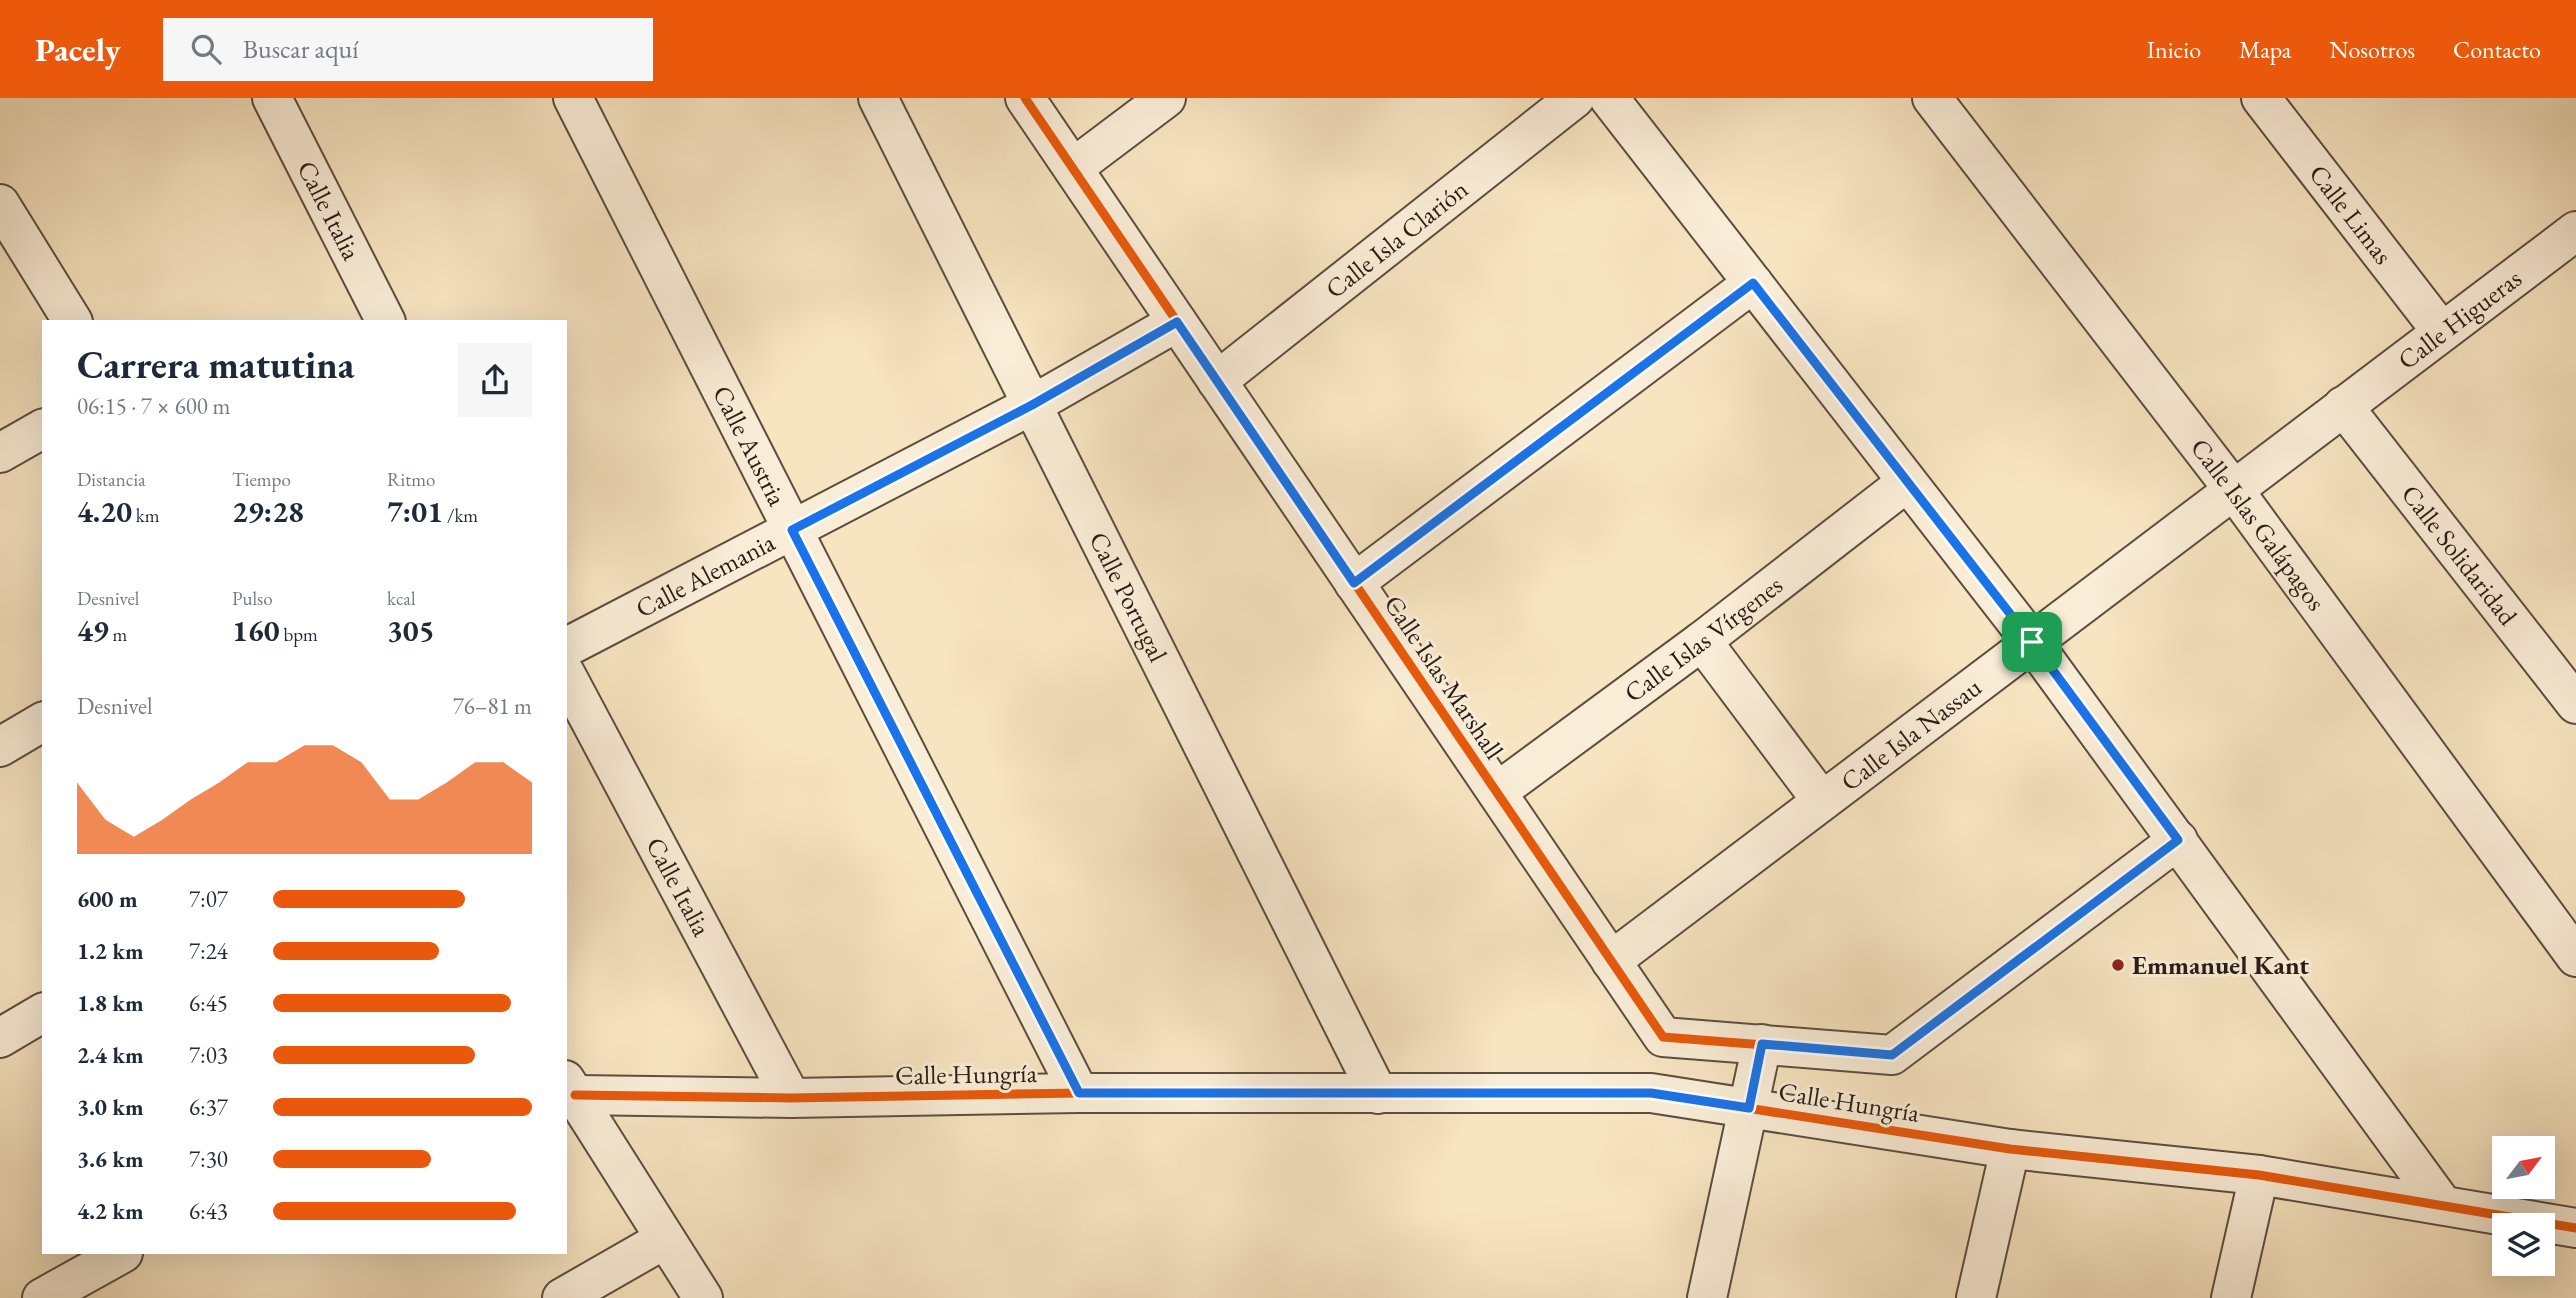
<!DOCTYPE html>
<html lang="es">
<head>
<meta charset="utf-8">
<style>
  body { margin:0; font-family:"EB Garamond",serif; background:#f6f6f7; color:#1f2937; height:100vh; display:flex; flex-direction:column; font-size:26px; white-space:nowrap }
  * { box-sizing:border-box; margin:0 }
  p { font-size:23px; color:#747a83 }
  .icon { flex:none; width:38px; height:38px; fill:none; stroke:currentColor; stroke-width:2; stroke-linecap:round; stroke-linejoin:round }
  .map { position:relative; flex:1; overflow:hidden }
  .drawer { position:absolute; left:42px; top:222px; width:525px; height:934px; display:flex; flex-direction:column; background:#fff; border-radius:0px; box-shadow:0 7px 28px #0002 }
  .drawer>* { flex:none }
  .needle { width:46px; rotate:58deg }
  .tools { position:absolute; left:2492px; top:1038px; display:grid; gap:14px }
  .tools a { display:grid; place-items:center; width:63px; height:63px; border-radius:0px; background:#fff; box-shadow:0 7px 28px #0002; font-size:35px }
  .pin { position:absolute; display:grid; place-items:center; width:60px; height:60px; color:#fff; margin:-30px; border-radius:14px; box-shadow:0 4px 10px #0006 }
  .round { display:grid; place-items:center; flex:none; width:74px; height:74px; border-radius:0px; background:#f6f6f7 }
  .head { display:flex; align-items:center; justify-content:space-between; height:119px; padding:0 35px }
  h1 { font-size:38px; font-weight:700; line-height:52px }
  .stats { display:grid; grid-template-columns:repeat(3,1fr); gap:10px; height:119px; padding:7px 35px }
  .stats div { display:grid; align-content:center }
  .stats b { font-size:30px; font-weight:700 }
  .stats small { font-size:19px; font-weight:400 }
  .stats p { font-size:19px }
  .chart { height:196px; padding:14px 35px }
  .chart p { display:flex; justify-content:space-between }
  .chart svg { width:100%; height:126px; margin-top:7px; fill:#ea580c; opacity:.7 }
  ul { padding:0 35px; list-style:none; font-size:23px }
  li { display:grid; grid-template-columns:112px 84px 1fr; align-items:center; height:52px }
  li i { height:18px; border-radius:9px; background:#ea580c }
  header { display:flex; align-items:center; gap:42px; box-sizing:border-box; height:98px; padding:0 35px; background:#ea580c; color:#fff }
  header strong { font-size:33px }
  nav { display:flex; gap:38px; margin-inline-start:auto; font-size:24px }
  .search { width:490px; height:63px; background:#f6f6f7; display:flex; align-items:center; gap:18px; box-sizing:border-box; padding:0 24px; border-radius:0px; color:#747a83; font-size:26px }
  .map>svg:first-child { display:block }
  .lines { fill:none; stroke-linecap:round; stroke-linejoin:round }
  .minor-casing { stroke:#5c4d41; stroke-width:42 }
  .minor { stroke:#faedd7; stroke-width:38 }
  .cycleway-casing { stroke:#faedd7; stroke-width:13 }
  .cycleway { stroke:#e8590c; stroke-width:9 }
  .route-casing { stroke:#fff; stroke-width:14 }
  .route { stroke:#1a73e8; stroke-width:9 }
  .poi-dot { fill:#8f2418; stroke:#faedd7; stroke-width:2.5 }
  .labels { text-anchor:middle; stroke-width:6; stroke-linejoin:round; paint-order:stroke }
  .street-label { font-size:26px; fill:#281b16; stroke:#faedd7 }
  .poi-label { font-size:26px; font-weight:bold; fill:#281b16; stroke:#faedd7; text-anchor:start }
</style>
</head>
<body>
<header>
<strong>Pacely</strong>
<div class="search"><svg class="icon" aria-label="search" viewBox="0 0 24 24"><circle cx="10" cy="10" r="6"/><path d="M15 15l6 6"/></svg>Buscar aquí</div>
<nav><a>Inicio</a><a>Mapa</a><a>Nosotros</a><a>Contacto</a></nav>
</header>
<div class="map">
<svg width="2576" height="1200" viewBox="0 0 2576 1200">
  <rect width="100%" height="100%" fill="#f7e4c1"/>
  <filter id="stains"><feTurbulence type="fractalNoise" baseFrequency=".00286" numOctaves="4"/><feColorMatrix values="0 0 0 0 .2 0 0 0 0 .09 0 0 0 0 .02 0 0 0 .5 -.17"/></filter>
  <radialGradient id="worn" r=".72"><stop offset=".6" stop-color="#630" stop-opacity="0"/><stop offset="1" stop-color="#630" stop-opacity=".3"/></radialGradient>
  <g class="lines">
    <g class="minor-casing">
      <g id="minor">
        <path id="s1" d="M272,0L386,224"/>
        <path id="s2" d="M573,0L1079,995"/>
        <path id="s3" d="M878,0L1378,996"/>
        <polyline points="1025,0 1663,939 1892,957 2178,742"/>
        <polyline points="1609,0 2032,544 2442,1106"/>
        <path id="s4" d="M1932,0L2233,391L2576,859"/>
        <path id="s5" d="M2261,0L2442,234"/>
        <polyline points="1073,70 1166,0"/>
        <polyline points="0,106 73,224"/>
        <path id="s6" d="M1217,283L1575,0"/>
        <path id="s7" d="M2343,308L2576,606"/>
        <polyline points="0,355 44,330"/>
        <polyline points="1354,485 1753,185"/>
        <polyline points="1702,543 1822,703"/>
        <path id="s8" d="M565,550L1032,307L1177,224"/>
        <path id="s9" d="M565,575L791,1000"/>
        <polyline points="0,649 44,623"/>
        <path id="s10" d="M1497,694L1702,543L1907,384"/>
        <path id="s11" d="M1611,863L2576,133"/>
        <polyline points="0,940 44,914"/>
        <polyline points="565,982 703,1200"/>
        <polyline points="575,997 791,1000 1079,995 1651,995 2010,1051 2259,1077 2576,1130"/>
        <polyline points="42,1200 123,1155"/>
        <polyline points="562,1200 665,1141"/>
        <polyline points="1707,1200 1762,946"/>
        <polyline points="1976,1200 2010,1051"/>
        <polyline points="2231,1200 2259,1077"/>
      </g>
    </g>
    <use href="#minor" class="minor"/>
    <g class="cycleway-casing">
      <g id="cycleway">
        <polyline points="1025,0 1663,939 1892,957 2178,742"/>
        <polyline points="575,997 791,1000 1079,995 1651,995 2010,1051 2259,1077 2576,1130"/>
      </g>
    </g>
    <use href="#cycleway" class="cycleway"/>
  </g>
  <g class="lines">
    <g class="route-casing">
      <polygon id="route" points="1753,185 2032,544 2178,742 1892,957 1762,946 1749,1010 1651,995 1079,995 792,432 1032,307 1177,224 1354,485"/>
    </g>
    <use href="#route" class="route"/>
  </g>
  <circle class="poi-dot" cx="2118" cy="867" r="7"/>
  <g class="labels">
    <g class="street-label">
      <text dy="9" stroke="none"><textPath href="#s1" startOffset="126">Calle Italia</textPath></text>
      <text dy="9" stroke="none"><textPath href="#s5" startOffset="147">Calle Limas</textPath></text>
      <text dy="9" stroke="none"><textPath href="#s6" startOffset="229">Calle Isla Clarión</textPath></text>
      <text dy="9" stroke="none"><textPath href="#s11" startOffset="1064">Calle Higueras</textPath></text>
      <text dy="9" stroke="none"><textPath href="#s2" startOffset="390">Calle Austria</textPath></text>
      <text dy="9" stroke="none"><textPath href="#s4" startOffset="537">Calle Islas Galápagos</textPath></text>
      <text dy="9" stroke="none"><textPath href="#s7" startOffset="189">Calle Solidaridad</textPath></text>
      <text dy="9" stroke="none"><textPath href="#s8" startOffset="158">Calle Alemania</textPath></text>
      <text dy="9" stroke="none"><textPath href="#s3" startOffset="558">Calle Portugal</textPath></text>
      <text dy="9" stroke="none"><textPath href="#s10" startOffset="257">Calle Islas Vírgenes</textPath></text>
      <text transform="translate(1444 579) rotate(56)" y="9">Calle Islas Marshall</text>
      <text dy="9" stroke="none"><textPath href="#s11" startOffset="376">Calle Isla Nassau</textPath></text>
      <text dy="9" stroke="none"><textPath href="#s9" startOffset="242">Calle Italia</textPath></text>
      <text transform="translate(966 976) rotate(-1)" y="9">Calle Hungría</text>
      <text transform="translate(1849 1004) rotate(9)" y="9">Calle Hungría</text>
    </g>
    <g class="poi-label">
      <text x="2132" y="876">Emmanuel Kant</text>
    </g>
  </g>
  <rect width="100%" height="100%" filter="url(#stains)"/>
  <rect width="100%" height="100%" fill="url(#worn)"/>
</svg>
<div class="tools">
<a><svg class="needle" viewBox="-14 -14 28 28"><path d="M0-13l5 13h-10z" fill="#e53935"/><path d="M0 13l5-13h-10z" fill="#747a83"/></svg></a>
<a><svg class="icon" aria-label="layers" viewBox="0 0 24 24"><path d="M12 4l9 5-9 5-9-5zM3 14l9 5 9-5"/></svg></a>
</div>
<div class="pin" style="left:2032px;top:544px;background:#1e9e55"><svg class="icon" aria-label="arrive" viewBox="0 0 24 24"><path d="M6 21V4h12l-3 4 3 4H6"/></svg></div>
<section class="drawer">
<div class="head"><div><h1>Carrera matutina</h1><p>06:15 · 7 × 600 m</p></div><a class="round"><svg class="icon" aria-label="share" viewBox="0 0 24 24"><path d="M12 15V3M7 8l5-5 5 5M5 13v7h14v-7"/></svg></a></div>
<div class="stats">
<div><p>Distancia</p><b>4.20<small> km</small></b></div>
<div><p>Tiempo</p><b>29:28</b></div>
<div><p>Ritmo</p><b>7:01<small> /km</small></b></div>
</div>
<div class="stats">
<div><p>Desnivel</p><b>49<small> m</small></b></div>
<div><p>Pulso</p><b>160<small> bpm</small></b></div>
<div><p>kcal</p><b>305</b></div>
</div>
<div class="chart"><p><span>Desnivel</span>76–81 m</p>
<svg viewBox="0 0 160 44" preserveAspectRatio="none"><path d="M0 44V19L10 32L20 38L30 32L40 25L50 19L60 12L70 12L80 6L90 6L100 12L110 25L120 25L130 19L140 12L150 12L160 19V44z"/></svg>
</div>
<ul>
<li><b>600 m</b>7:07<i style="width:74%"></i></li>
<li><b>1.2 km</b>7:24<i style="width:64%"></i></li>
<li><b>1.8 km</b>6:45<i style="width:92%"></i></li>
<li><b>2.4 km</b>7:03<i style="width:78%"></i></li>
<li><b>3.0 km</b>6:37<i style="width:100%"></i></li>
<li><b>3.6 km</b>7:30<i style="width:61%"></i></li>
<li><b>4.2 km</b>6:43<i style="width:94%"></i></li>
</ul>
</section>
</div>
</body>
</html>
